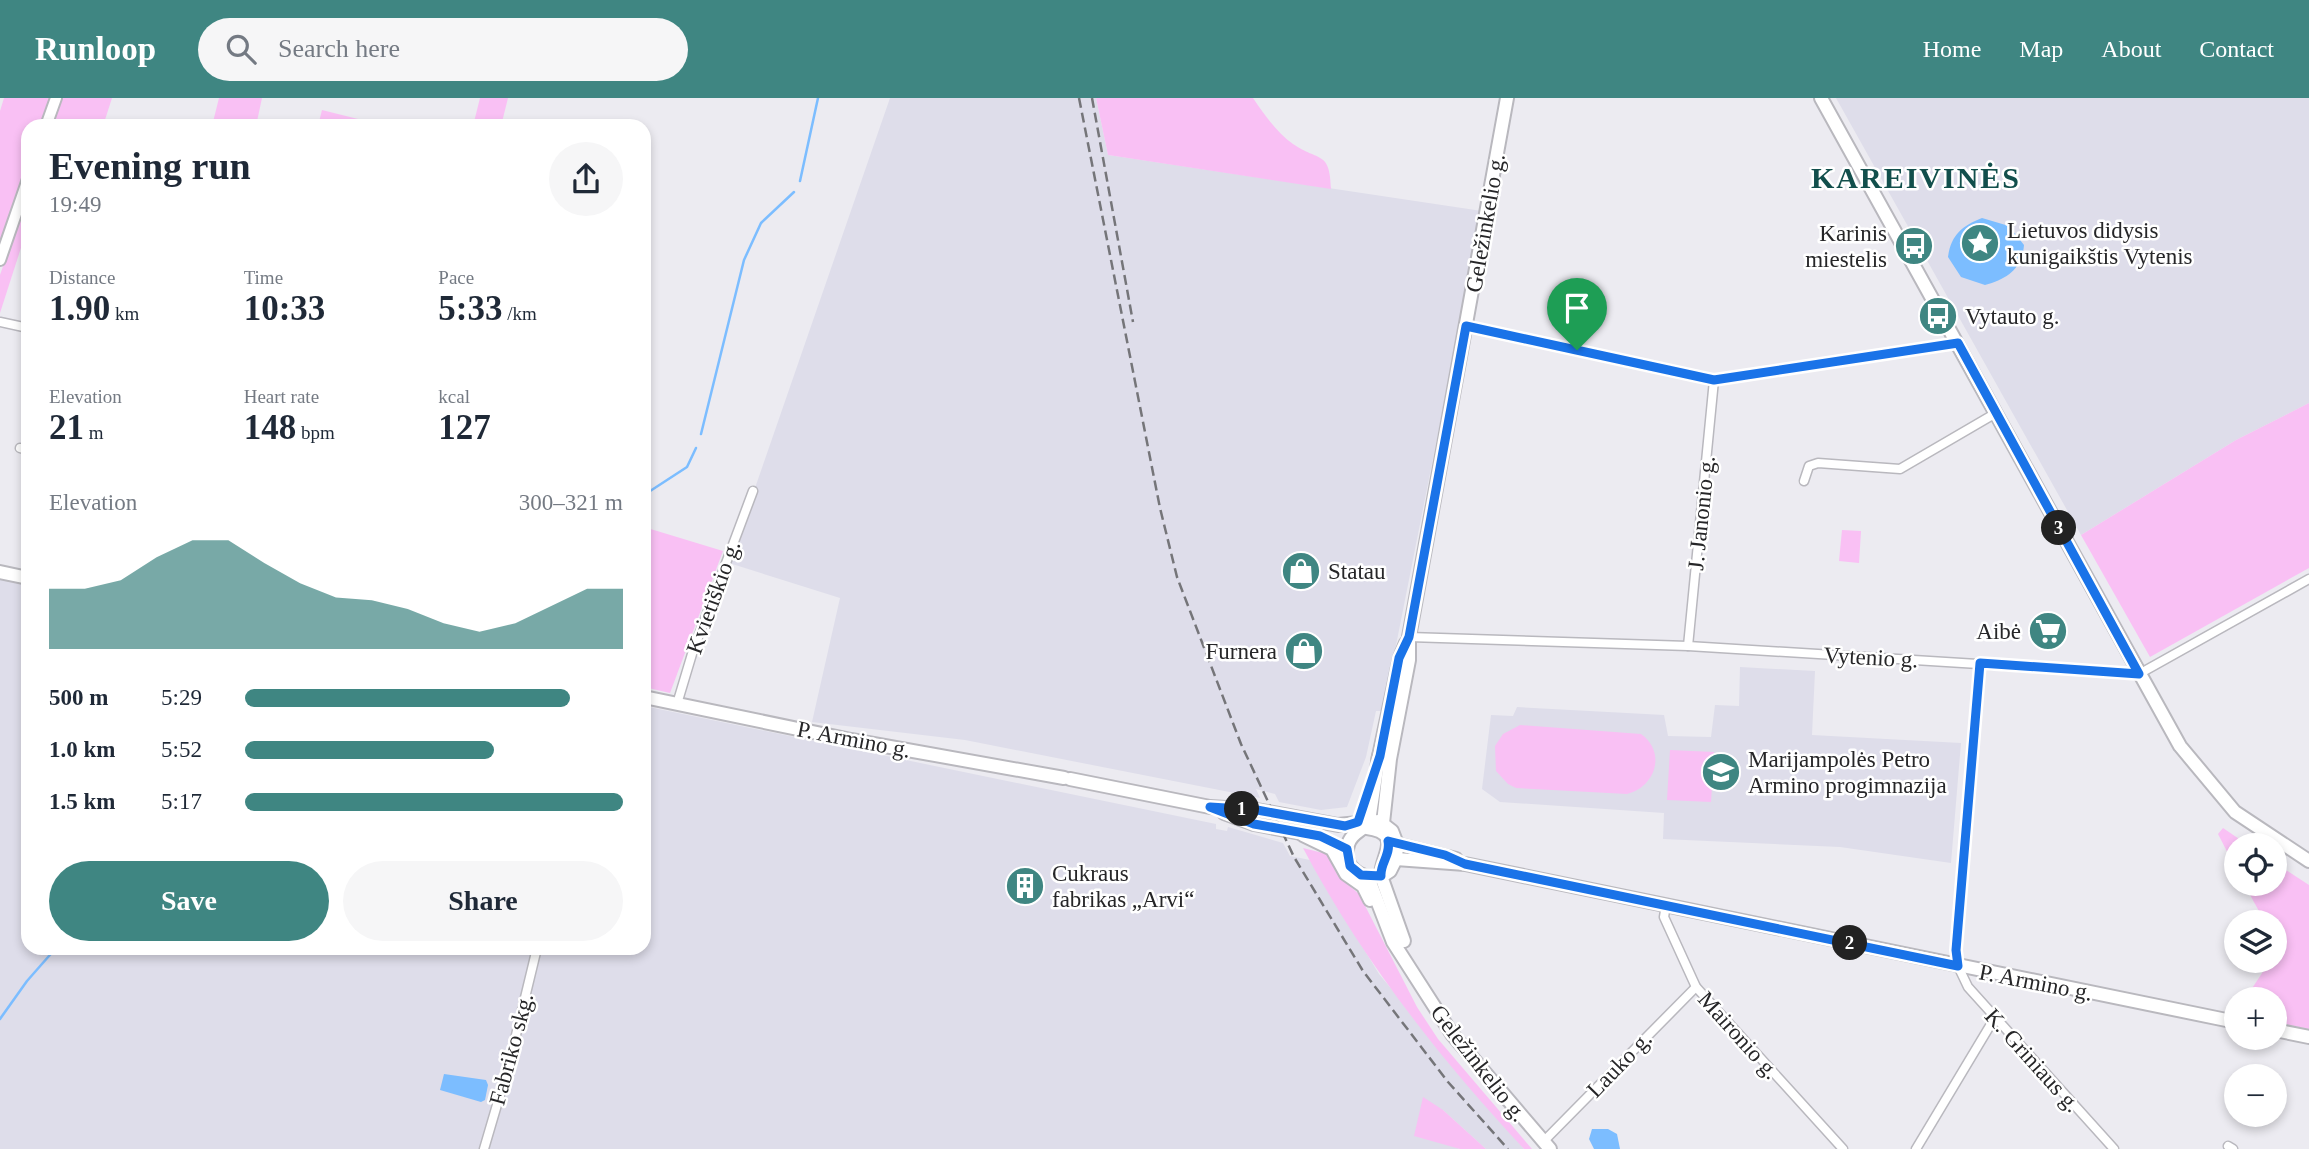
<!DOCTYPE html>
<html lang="en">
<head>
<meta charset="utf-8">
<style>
  body { margin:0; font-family:"Times New Roman",serif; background:#f6f6f7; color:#1f2937; height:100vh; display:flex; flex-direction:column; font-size:26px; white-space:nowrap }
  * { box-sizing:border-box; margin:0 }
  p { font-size:23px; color:#747a83 }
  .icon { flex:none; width:38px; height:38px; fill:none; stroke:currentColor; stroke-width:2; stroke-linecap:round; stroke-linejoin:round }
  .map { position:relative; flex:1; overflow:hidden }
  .panel { position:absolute; left:21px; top:21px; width:630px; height:836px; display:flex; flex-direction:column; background:#fff; border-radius:21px; box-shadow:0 4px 10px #0003 }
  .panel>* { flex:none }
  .buttons { position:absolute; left:2224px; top:735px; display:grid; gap:14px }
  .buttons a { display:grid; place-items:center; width:63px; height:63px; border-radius:50%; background:#fff; box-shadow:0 4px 10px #0003; font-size:35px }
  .pin { position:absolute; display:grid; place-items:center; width:60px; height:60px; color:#fff; margin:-72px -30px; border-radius:50% 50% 50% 0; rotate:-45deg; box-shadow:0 0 7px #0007 }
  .pin .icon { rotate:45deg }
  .km { position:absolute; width:35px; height:35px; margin:-18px; border-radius:50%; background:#222; color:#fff; font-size:19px; line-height:35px; text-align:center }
  .round { display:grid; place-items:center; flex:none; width:74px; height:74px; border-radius:37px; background:#f6f6f7 }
  .headline { display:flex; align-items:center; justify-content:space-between; height:119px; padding:0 28px }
  h1 { font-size:38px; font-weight:800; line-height:52px }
  .stats { display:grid; grid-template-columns:repeat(3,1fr); gap:10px; height:119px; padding:7px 28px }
  .stats div { display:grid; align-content:center }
  .stats b { font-size:35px; font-weight:800 }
  .stats small { font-size:19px; font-weight:400 }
  .stats p { font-size:19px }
  .chart { height:196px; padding:14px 28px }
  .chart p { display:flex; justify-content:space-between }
  .chart svg { width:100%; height:126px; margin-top:7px; fill:#3f8682; opacity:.7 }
  .button { display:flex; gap:14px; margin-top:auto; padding:14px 28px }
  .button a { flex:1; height:80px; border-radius:42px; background:#3f8682; color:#fff; font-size:28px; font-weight:800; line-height:80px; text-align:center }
  .button a+a { background:#f6f6f7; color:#1f2937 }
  ul { padding:0 28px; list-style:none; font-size:23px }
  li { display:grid; grid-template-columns:112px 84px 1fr; align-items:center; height:52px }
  li i { height:18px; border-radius:9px; background:#3f8682 }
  header { display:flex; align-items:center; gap:42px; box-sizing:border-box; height:98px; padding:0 35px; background:#3f8682; color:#fff }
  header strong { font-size:33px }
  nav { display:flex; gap:38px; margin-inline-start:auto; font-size:24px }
  .search { width:490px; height:63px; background:#f6f6f7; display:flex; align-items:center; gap:18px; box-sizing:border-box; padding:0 24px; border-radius:38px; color:#747a83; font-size:26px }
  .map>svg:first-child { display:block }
  .built { fill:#deddea }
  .green { fill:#f9c0f4 }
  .water { fill:#7cbdff; fill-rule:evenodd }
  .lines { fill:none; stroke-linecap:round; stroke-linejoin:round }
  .stream { stroke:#7cbdff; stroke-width:2.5 }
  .minor-casing { stroke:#b9b8be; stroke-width:11 }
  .tertiary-casing { stroke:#b9b8be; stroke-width:14 }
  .primary-casing { stroke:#b9b8be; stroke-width:16 }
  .minor { stroke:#fff; stroke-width:8 }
  .tertiary { stroke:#fff; stroke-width:10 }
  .primary { stroke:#fff; stroke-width:12 }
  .rail { stroke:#757579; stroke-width:2.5; stroke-dasharray:10 5; stroke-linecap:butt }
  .route-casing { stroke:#fff; stroke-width:14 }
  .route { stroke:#1a73e8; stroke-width:9 }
  .labels { text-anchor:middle; stroke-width:5; stroke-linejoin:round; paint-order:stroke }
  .street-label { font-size:23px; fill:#262628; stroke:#fff }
  .poi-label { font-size:23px; fill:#262628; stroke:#fff; text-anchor:start }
  .district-label { font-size:30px; font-weight:bold; letter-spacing:2px; fill:#124f4c; stroke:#fff }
</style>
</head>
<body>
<header>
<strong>Runloop</strong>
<div class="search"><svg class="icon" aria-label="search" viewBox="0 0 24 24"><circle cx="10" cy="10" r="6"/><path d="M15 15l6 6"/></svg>Search here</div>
<nav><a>Home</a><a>Map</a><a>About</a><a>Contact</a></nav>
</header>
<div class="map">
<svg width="2309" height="1051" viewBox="0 0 2309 1051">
  <rect width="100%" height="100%" fill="#ecebf1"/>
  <g class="built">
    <polygon points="890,0 1096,0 1108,57 1482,113 1383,613 1376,613 1366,659 1347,709 1321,712 1279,704 1275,696 1256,691 1260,700 965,642 812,624 840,500 729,465"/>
    <polygon points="1836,0 2309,0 2309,305 2236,342 2081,437"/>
    <polygon points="0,480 28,486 28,850 644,850 644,608 1216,726 1216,731 1227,733 1228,729 1283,745 1290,758 1310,762 1379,876 1524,1051 1486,1051 1443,1012 1439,1043 1460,1051 0,1051"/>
    <polygon points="1740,569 1815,573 1812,637 1961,645 1951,765 1840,749 1663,741 1664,715 1500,704 1482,691 1491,617 1513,618 1517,609 1664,617 1668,638 1711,639 1715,607 1739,608"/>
  </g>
  <g class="green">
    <polygon points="4,0 49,0 40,28 28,28 28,61 0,143 0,13"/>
    <polygon points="61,0 112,0 103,28 51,28"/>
    <polygon points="219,0 262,0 256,28 212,28"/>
    <polygon points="480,0 508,0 501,28 473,28"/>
    <path d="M1096,0H1253C1264,16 1277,35 1293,46C1319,64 1330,52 1331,91L1108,57Z"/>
    <polygon points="322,12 374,25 374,28 318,28"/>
    <polygon points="28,96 28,128 0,215 0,177"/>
    <polygon points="1980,132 1989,132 1992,143 1983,153 1968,155 1963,149 1964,141"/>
    <polygon points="2309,305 2309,470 2150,559 2081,437 2236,342"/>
    <polygon points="644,429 723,453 670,595 644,589"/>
    <polygon points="1842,432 1861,433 1859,465 1839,463"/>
    <path d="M1520,627L1641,636C1667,655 1655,689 1627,696L1516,690L1508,686L1496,673L1495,648L1503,636Z"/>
    <polygon points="1670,652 1714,654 1711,704 1667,702"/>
    <polygon points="2223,730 2248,747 2236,747 2236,771 2218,736"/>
    <path d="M1303,750L1327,756L1338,778L1359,796L1417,909L1438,941L1532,1051H1524C1439,960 1361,860 1303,750Z"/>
    <polygon points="2275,765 2309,787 2309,931 2275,924 2275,901 2245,901 2270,863 2275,863 2279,849 2275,842 2275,824 2265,824 2244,786 2275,786"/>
    <polygon points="1423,999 1443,1012 1486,1051 1460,1051 1414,1038"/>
  </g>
  <g class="water">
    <path d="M1982,120L2009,128L2024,147C2022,171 2007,181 1985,187L1961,179L1948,159C1951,137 1962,128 1982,120ZM1986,131L1993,136C1992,150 1981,157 1968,154L1963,149L1964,141Z"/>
    <polygon points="444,976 486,982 488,987 485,1002 481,1004 440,992"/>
    <polygon points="1592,1031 1608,1031 1617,1036 1620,1051 1594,1051 1589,1041"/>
  </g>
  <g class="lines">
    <g class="stream">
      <polyline points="800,83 818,0"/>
      <polyline points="701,336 744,162 761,125 794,94"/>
      <polyline points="644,397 687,369 696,350"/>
      <polyline points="0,921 27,883 56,850"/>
    </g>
    <g class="minor-casing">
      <g id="minor">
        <polyline points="0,224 28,230"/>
        <polyline points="1466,228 1714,282 1958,245"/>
        <polyline points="20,350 28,352"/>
        <polyline points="1804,383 1809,368 1818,365 1900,371 1996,315"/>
        <polyline points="1409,539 1688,548 2139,576 2309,481"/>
        <polyline points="1688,548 1714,282"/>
        <polyline points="1980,565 1956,852 1958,868 1968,889 2114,1051"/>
        <polyline points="677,606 692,556 753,393"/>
        <polyline points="1666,807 1664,819 1696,889 1843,1051"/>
        <polyline points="1543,1044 1696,889"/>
        <polyline points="2228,1048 2233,1051"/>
        <polyline points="484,1051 509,966 537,850"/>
        <polyline points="1916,1051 1994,921"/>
      </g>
    </g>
    <g class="tertiary-casing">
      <g id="tertiary">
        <polyline points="46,28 56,0"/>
        <polyline points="0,162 28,81"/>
      </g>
    </g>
    <g class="primary-casing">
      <g id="primary">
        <polyline points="1821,0 2180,648 2235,714 2309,763"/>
        <polyline points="0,474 28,480"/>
        <polyline points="644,599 851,642 1064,680"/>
        <polyline points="1378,663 1400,560 1406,545"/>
        <path d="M1070,681L1210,709L1257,712L1338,727L1379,723L1392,733L1397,746L1396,761L1390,773C1371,788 1340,773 1348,747C1351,734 1364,733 1369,723L1379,658"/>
        <polyline points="1224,715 1254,726 1311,737"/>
        <polyline points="1383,725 1390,661 1409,562 1409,539 1507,0"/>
        <path d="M1367,730C1405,735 1380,760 1381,778L1404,843"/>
        <polyline points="1303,737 1332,751 1346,776 1363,788 1370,802"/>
        <polyline points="1392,745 1456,761"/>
        <polyline points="1396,761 1465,766 2236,924"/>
        <polyline points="1368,779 1393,844 1452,936 1550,1051"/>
        <polyline points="2275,932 2309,939"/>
      </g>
    </g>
    <use href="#minor" class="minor"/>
    <use href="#tertiary" class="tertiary"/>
    <use href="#primary" class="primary"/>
    <g class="rail">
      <polyline points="1079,0 1160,410 1177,479 1241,646 1294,759 1363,873 1448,984 1508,1051"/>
      <polyline points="1092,0 1133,224"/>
    </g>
  </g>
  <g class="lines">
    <g class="route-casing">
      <path id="route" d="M1466,228L1714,282L1958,245L2139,576L1980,565L1956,852L1958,868L1465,766L1445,757L1388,743C1391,757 1380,765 1381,778L1361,777L1350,768L1347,751L1320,738L1254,726L1210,709L1257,712L1345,728L1358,724L1380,658L1399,560L1409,539Z"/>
    </g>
    <use href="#route" class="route"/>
  </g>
  <defs>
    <g id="sight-disc" transform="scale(2.0125)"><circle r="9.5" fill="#3f8682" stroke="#fff"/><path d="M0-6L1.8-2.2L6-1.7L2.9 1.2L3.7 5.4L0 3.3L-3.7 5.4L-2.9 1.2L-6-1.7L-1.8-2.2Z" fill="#fff"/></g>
    <g id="bus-disc" transform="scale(2.0125)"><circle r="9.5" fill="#3f8682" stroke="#fff"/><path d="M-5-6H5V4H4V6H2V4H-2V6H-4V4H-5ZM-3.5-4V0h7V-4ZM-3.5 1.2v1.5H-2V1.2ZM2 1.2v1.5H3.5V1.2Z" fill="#fff"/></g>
    <g id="shop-disc" transform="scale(2.0125)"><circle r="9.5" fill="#3f8682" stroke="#fff"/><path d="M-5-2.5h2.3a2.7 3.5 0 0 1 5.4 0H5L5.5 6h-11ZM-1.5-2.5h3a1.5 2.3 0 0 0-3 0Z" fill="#fff"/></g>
    <g id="supermarket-disc" transform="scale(2.0125)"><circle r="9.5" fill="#3f8682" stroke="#fff"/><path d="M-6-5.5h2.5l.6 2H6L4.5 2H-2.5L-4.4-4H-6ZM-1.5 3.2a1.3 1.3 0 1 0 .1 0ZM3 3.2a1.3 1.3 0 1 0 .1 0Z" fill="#fff"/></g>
    <g id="school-disc" transform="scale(2.0125)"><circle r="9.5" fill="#3f8682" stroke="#fff"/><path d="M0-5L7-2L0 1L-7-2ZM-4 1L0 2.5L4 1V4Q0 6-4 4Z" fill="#fff"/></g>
    <g id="building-disc" transform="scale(2.0125)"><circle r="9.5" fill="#3f8682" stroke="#fff"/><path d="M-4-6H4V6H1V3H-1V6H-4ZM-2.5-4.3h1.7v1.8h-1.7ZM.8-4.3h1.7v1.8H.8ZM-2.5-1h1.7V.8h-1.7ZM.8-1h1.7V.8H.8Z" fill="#fff"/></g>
  </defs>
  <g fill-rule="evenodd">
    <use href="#sight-disc" x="1980" y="145"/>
    <use href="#bus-disc" x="1914" y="148"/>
    <use href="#bus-disc" x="1938" y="218"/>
    <use href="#shop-disc" x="1301" y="473"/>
    <use href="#supermarket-disc" x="2048" y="533"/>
    <use href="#shop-disc" x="1304" y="553"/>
    <use href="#school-disc" x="1721" y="674"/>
    <use href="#building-disc" x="1025" y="788"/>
  </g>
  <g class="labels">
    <g class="street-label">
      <text transform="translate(1485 125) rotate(-80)" y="8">Geležinkelio g.</text>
      <text transform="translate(1701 415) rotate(-84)" y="8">J. Janonio g.</text>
      <text transform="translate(713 499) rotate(-70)" y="8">Kvietiškio g.</text>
      <text transform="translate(1871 559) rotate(3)" y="8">Vytenio g.</text>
      <text transform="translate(854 641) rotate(11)" y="8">P. Armino g.</text>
      <text transform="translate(2036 884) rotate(11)" y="8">P. Armino g.</text>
      <text transform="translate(1739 937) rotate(48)" y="8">Maironio g.</text>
      <text transform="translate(511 951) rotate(-75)" y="8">Fabriko skg.</text>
      <text transform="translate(2033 962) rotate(48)" y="8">K. Griniaus g.</text>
      <text transform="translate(1479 965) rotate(52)" y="8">Geležinkelio g.</text>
      <text transform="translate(1619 966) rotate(-46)" y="8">Lauko g.</text>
    </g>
    <g class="poi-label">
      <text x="2007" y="140">Lietuvos didysis<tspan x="2007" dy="26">kunigaikštis Vytenis</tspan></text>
      <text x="1887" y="143" text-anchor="end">Karinis<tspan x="1887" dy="26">miestelis</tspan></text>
      <text x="1965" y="226">Vytauto g.</text>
      <text x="1328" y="481">Statau</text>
      <text x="2021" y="541" text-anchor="end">Aibė</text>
      <text x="1277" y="561" text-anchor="end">Furnera</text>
      <text x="1748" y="669">Marijampolės Petro<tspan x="1748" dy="26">Armino progimnazija</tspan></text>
      <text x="1052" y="783">Cukraus<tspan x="1052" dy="26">fabrikas „Arvi“</tspan></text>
    </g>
    <g class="district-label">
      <text x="1916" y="90">KAREIVINĖS</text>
    </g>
  </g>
</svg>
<div class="buttons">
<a><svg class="icon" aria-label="locate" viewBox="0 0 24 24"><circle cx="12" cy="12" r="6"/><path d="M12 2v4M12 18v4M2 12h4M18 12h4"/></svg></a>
<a><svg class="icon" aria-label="layers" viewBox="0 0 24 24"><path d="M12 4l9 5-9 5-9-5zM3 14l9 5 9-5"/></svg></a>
<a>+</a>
<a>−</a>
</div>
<div class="pin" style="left:1577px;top:252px;background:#1e9e55"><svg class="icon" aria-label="arrive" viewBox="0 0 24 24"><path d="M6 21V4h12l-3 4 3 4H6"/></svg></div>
<b class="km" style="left:1242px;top:711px">1</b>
<b class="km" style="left:1850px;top:845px">2</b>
<b class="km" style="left:2059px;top:430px">3</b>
<section class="panel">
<div class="headline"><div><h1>Evening run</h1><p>19:49</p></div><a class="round"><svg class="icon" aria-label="share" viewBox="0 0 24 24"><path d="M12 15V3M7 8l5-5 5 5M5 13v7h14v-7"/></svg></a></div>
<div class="stats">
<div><p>Distance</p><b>1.90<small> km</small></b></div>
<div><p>Time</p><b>10:33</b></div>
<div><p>Pace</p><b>5:33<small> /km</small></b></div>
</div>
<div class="stats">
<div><p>Elevation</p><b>21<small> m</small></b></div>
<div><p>Heart rate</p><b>148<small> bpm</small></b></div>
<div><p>kcal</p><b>127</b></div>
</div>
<div class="chart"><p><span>Elevation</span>300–321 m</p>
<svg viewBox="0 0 160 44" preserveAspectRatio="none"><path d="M0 44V23L10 23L20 20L30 12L40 6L50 6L60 14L70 21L80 26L90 27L100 30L110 35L120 38L130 35L140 29L150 23L160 23V44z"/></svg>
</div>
<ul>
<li><b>500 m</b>5:29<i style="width:86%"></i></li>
<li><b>1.0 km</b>5:52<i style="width:66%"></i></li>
<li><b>1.5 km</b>5:17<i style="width:100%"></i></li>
</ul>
<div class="button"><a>Save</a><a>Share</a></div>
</section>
</div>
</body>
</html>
